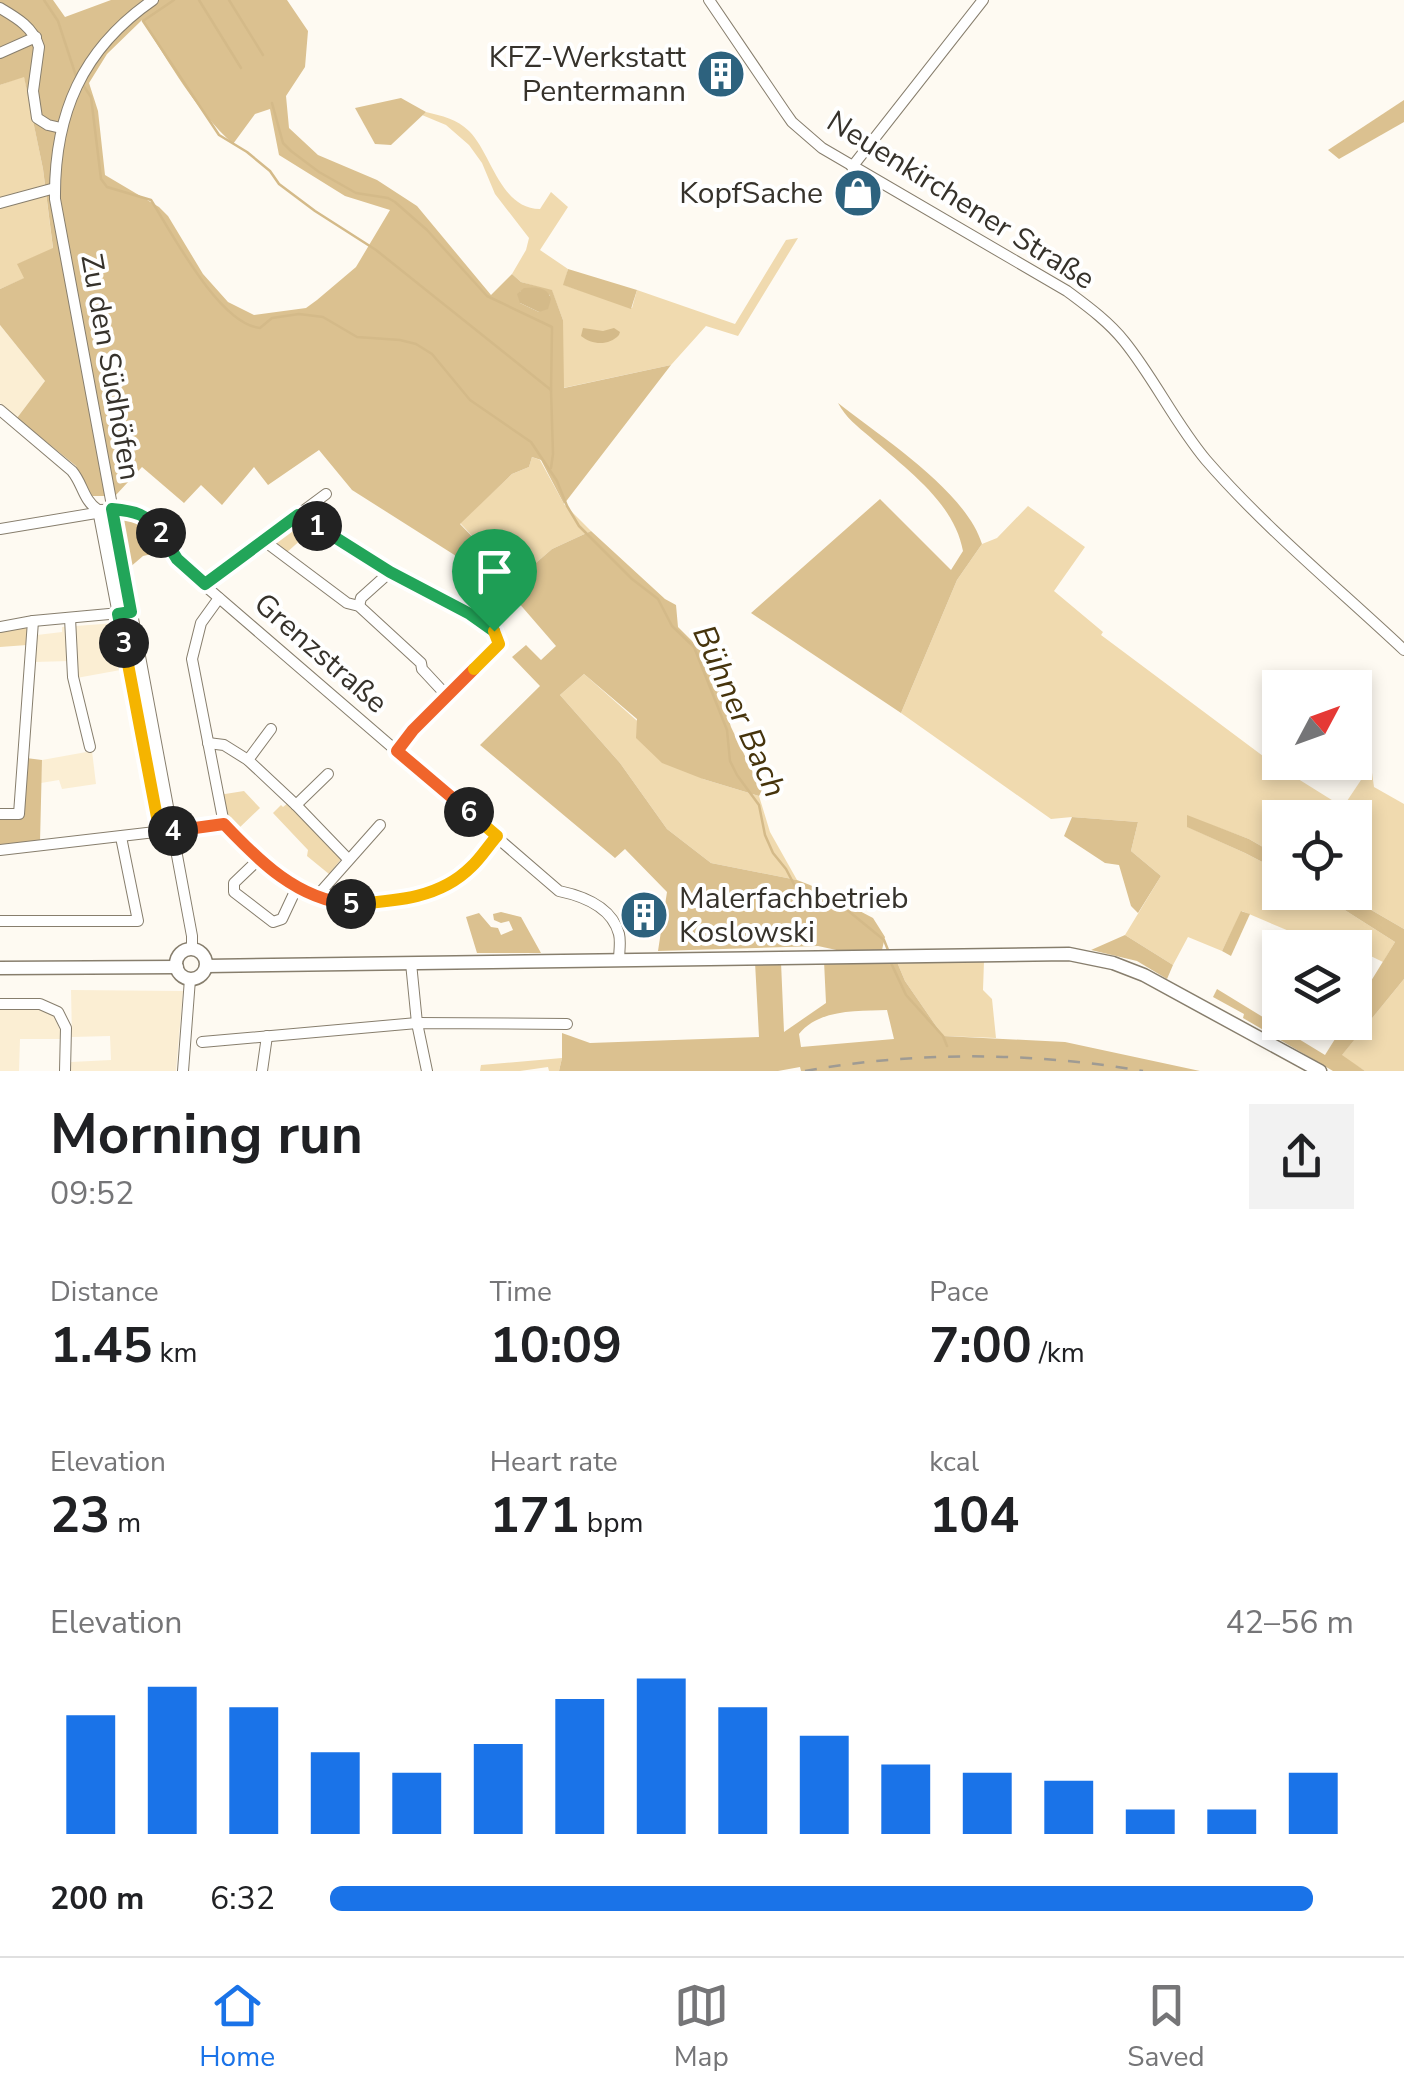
<!DOCTYPE html>
<html lang="en">
<head>
<meta charset="utf-8">
<style>
  body { margin:0; font-family:"Nunito Sans",sans-serif; background:#f2f2f2; color:#202124; height:100vh; display:flex; flex-direction:column; font-size:38px; white-space:nowrap }
  * { box-sizing:border-box; margin:0 }
  p { font-size:32px; color:#757577 }
  .icon { flex:none; width:55px; height:55px; fill:none; stroke:currentColor; stroke-width:2; stroke-linecap:round; stroke-linejoin:round }
  .map { position:relative; height:1071px; overflow:hidden }
  .details { display:flex; flex-direction:column; background:#fff; flex:1 }
  .details>* { flex:none }
  .needle { width:65px; rotate:49deg }
  .fabs { position:absolute; left:1262px; top:670px; display:grid; gap:20px }
  .fabs a { display:grid; place-items:center; width:110px; height:110px; border-radius:0px; background:#fff; box-shadow:0 5px 15px #0003; font-size:50px }
  .pin { position:absolute; display:grid; place-items:center; width:85px; height:85px; color:#fff; margin:-102px -42px; border-radius:50% 50% 50% 0; rotate:-45deg; box-shadow:0 0 10px #0007 }
  .pin .icon { rotate:45deg }
  .km { position:absolute; width:50px; height:50px; margin:-25px; border-radius:50%; background:#222; color:#fff; font-size:28px; line-height:50px; text-align:center }
  .round { display:grid; place-items:center; flex:none; width:105px; height:105px; border-radius:0px; background:#f2f2f2 }
  .overview { display:flex; align-items:center; justify-content:space-between; height:170px; padding:0 50px }
  h1 { font-size:55px; font-weight:700; line-height:75px }
  .stats { display:grid; grid-template-columns:repeat(3,1fr); gap:15px; height:170px; padding:10px 50px }
  .stats div { display:grid; align-content:center }
  .stats b { font-size:50px; font-weight:700 }
  .stats small { font-size:28px; font-weight:400 }
  .stats p { font-size:28px }
  .chart { height:280px; padding:20px 50px }
  .chart p { display:flex; justify-content:space-between }
  .chart svg { width:100%; height:180px; margin-top:10px; stroke:#1a73e8; stroke-width:6 }
  ul { padding:0 50px; list-style:none; font-size:32px }
  li { display:grid; grid-template-columns:160px 120px 1fr; align-items:center; height:75px }
  li i { height:25px; border-radius:12px; background:#1a73e8 }
  .menu { display:flex; justify-content:space-around; align-items:center; height:140px; border-top:2px solid #e0e0e0; background:#fff; font-size:28px; color:#757577 }
  .menu a { display:grid; justify-items:center; gap:5px }
  .menu .active { color:#1a73e8 }
  .map>svg:first-child { display:block }
  .built { fill:#fbeed3 }
  .green { fill:#f0daaf }
  .forest { fill:#dbc190; fill-rule:evenodd }
  .water { fill:#d4ba89 }
  .lines { fill:none; stroke-linecap:round; stroke-linejoin:round }
  .stream { stroke:#d4ba89; stroke-width:2.5 }
  .minor-casing { stroke:#877e6d; stroke-width:12 }
  .major-casing { stroke:#877e6d; stroke-width:15 }
  .minor { stroke:#fff; stroke-width:10 }
  .major { stroke:#fff; stroke-width:12 }
  .rail { stroke:#9f9b93; stroke-width:2.5; stroke-dasharray:12 12; stroke-linecap:butt }
  .split-1-casing { stroke:#fff; stroke-width:20 }
  .split-2-casing { stroke:#fff; stroke-width:20 }
  .split-3-casing { stroke:#fff; stroke-width:20 }
  .split-4-casing { stroke:#fff; stroke-width:20 }
  .split-5-casing { stroke:#fff; stroke-width:20 }
  .split-6-casing { stroke:#fff; stroke-width:20 }
  .split-7-casing { stroke:#fff; stroke-width:20 }
  .split-8-casing { stroke:#fff; stroke-width:20 }
  .split-1 { stroke:#22a559; stroke-width:12 }
  .split-2 { stroke:#22a559; stroke-width:12 }
  .split-3 { stroke:#22a559; stroke-width:12 }
  .split-4 { stroke:#f5b400; stroke-width:12 }
  .split-5 { stroke:#f0652b; stroke-width:12 }
  .split-6 { stroke:#f5b400; stroke-width:12 }
  .split-7 { stroke:#f0652b; stroke-width:12 }
  .split-8 { stroke:#f5b400; stroke-width:12 }
  .labels { text-anchor:middle; stroke-width:8; stroke-linejoin:round; paint-order:stroke }
  .poi-label { font-size:30px; fill:#36322b; stroke:#fff; text-anchor:end }
  .street-label { font-size:30px; fill:#36322b; stroke:#fff }
  .water-label { font-size:32px; font-style:italic; fill:#46340c; stroke:#fff }
</style>
</head>
<body>
<div class="map">
<svg width="1404" height="1071" viewBox="0 0 1404 1071">
  <rect width="100%" height="100%" fill="#fefaf2"/>
  <g class="built">
    <polygon points="0,325 45,381 17,418 0,403"/>
    <polygon points="116,623 126,669 71,679 70,661 34,662 37,635 62,632 62,627"/>
    <polygon points="92,751 96,784 62,789 59,780 41,783 42,760"/>
    <polygon points="71,990 183,991 176,1071 71,1071 71,1062 111,1060 110,1036 72,1037"/>
    <polygon points="0,1010 40,1010 54,1016 60,1030 60,1039 20,1039 19,1071 0,1071"/>
  </g>
  <g class="green">
    <polygon points="24,76 43,169 53,249 18,264 25,278 0,289 0,85"/>
    <path d="M426,112C442,116 457,119 469,131C492,154 500,209 540,209L551,192L568,207L540,250L568,269L564,285L632,308L637,290L735,324L786,240L798,238L738,336L706,326L671,365L563,388V320L552,291L521,282L512,274L526,250L529,238L495,194L482,163L469,145L446,125L422,115Z"/>
    <polygon points="532,457 540,460 564,504 591,531 552,549 515,581 460,523 512,474 529,467"/>
    <polygon points="1028,506 1085,547 1054,591 1103,632 1101,635 1271,762 1343,807 1371,765 1374,787 1404,804 1404,929 1342,893 1355,892 1355,818 1280,818 1280,857 1249,839 1187,816 1188,827 1245,853 1280,871 1280,892 1318,893 1395,942 1383,962 1317,930 1289,931 1242,911 1222,951 1188,937 1173,965 1125,935 1161,876 1131,851 1138,822 1072,817 1051,819 901,713 957,580 982,544 997,538"/>
    <polygon points="300,524 311,531 286,553 271,541 294,525"/>
    <polygon points="23,626 29,630 27,645 0,647 0,630"/>
    <polygon points="131,651 133,651 166,826 163,825 133,671"/>
    <polygon points="584,674 703,779 759,796 770,832 797,880 711,863 667,829 620,763 560,695"/>
    <polygon points="244,791 260,808 237,830 229,819 221,793 225,794"/>
    <polygon points="288,803 342,858 329,874 307,856 308,850 273,813 281,805 283,807"/>
    <polygon points="984,961 983,990 992,999 996,1038 943,1036 905,981 897,962"/>
    <polygon points="1404,979 1404,1071 1365,1071 1341,1056"/>
    <polygon points="562,1058 559,1071 549,1071 548,1067 520,1071 480,1071 481,1065"/>
  </g>
  <g class="forest">
    <path d="M0,0H53L65,17L111,0H287L308,31L305,67L286,96L289,128L318,155L377,180L417,206L491,295L512,274L521,282L552,290L563,320L564,388L671,365L564,504L541,460L532,457L529,467L512,474L460,524L515,581L552,549L591,531L665,599L676,605L678,627L710,659L731,727L756,779L766,782L759,796L703,779L662,763L636,738L637,719L584,674L560,695L620,763L667,829L711,863L797,880L810,885L873,918L885,937L882,950L841,951L818,946L658,951L667,892L625,849L615,858L480,745L540,686L512,657L526,645L541,660L556,646L505,587L352,490L319,450L268,485L254,467L222,505L201,485L184,503L142,467L115,496H91L76,466L17,418L45,381L0,325V289L24,278L17,264L53,248L43,169L24,77L0,85ZM142,20C170,64 195,109 233,144L255,114L270,109L279,155L345,196L390,210L356,267L317,300L306,308L254,315L228,302L203,274L168,216L159,207L105,175L98,111L89,83L107,54ZM520,291L550,295L539,312L520,303Z"/>
    <polygon points="401,98 426,112 391,145 375,144 355,108"/>
    <polygon points="1404,100 1404,122 1339,159 1328,150"/>
    <polygon points="568,269 637,290 631,309 563,285"/>
    <path d="M838,403C882,438 965,490 982,544L957,580L901,713L751,613L880,499L951,570L963,551C954,502 906,469 870,437C857,426 846,418 838,403Z"/>
    <polygon points="128,515 148,522 166,551 143,556 129,568 121,524"/>
    <polygon points="26,758 42,760 40,842 0,846 0,816 20,815"/>
    <polygon points="1187,815 1249,839 1280,857 1280,871 1245,853 1187,827"/>
    <polygon points="1072,817 1138,822 1131,851 1161,876 1138,913 1131,906 1119,865 1105,863 1064,836"/>
    <polygon points="1318,893 1342,893 1404,929 1404,979 1342,1055 1365,1071 1333,1071 1243,1018 1244,1014 1213,997 1217,989 1325,1055 1345,1023 1355,1022 1355,1007 1395,942"/>
    <polygon points="1241,911 1250,914 1231,956 1222,951"/>
    <polygon points="501,912 521,917 541,953 477,953 466,917 479,913 491,927 498,928 501,935 513,930 509,921 501,923 494,920 493,914"/>
    <polygon points="1125,935 1173,965 1167,979 1137,961 1091,950"/>
    <path d="M824,961L897,962L905,981L943,1036L1065,1042L1200,1071H801L800,1067L778,1071H559L562,1058V1033L590,1043L759,1037L755,962H781L784,1032L826,1003ZM887,1010L894,1039L801,1047L799,1034C819,1009 858,1011 887,1010Z"/>
  </g>
  <g class="water">
    <path d="M524,288C535,287 547,286 551,299L548,309L539,312L520,303L517,294Z"/>
    <path d="M583,328L603,331L614,328L620,332L619,335C609,346 592,345 581,336Z"/>
  </g>
  <g class="lines">
    <g class="stream">
      <polyline points="44,0 58,21 76,76"/>
      <polyline points="174,0 143,21 219,135 247,152 270,171 279,184 315,211 376,250 551,390 553,454 551,468"/>
      <polyline points="199,0 241,68"/>
      <polyline points="229,0 263,55"/>
      <path d="M81,82L91,97L101,179L107,187L151,200C172,233 219,324 260,328L272,318L299,314L323,317L357,337L400,340L416,344L432,354L470,400L531,442L557,481L567,506L579,526L632,579L658,599L672,626L694,647L727,730L730,761L737,775L759,805L765,835L773,853L786,869L798,892L805,897L825,898L846,909L884,940L888,950"/>
      <polyline points="272,103 283,143 291,151 319,172 356,193 388,198 395,202 427,230 487,296 552,327 551,390"/>
      <polyline points="891,963 906,995 943,1036 947,1046"/>
    </g>
    <g class="minor-casing">
      <g id="minor">
        <path d="M153,0C82,49 54,114 55,199L192,936V949"/>
        <path d="M709,0L785,112L792,122L822,148L1067,291C1087,306 1108,321 1124,341C1154,378 1175,423 1206,460C1265,528 1338,588 1404,650"/>
        <path d="M0,8C17,18 33,27 39,47L33,91L37,118L48,125L61,128"/>
        <polyline points="0,53 36,37"/>
        <polyline points="852,167 983,0"/>
        <polyline points="0,203 55,188"/>
        <path d="M0,410L72,471C83,484 83,500 98,510"/>
        <polyline points="98,510 160,833"/>
        <polyline points="298,515 390,572 470,614 494,631 499,644 413,730 397,751"/>
        <path d="M0,529L96,513L98,510C164,506 152,532 189,572L559,891C583,896 612,907 619,934C621,942 619,952 619,960"/>
        <polyline points="263,540 347,603 359,606 421,663 422,669 448,697"/>
        <polyline points="205,584 326,494"/>
        <polyline points="219,598 201,623 192,659 224,824 258,860 297,887 317,896 347,904 377,902 418,896 449,885 472,867 497,836"/>
        <polyline points="359,606 361,598 390,572"/>
        <polyline points="70,618 73,677 90,747"/>
        <polyline points="0,627 33,621 120,613"/>
        <polyline points="208,743 224,745 248,760 296,805 348,859"/>
        <polyline points="248,760 271,729"/>
        <polyline points="296,805 328,774"/>
        <polyline points="0,814 19,814 33,621"/>
        <polyline points="0,850 224,824"/>
        <polyline points="258,860 234,883 234,892 273,922 282,919 297,887"/>
        <polyline points="317,896 380,825"/>
        <polyline points="0,921 138,921 121,837"/>
        <polyline points="411,963 417,1023 427,1071"/>
        <polyline points="0,1004 40,1004 58,1012 66,1028 65,1071"/>
        <polyline points="202,1042 417,1023 567,1024"/>
        <polyline points="183,1071 190,979"/>
        <polyline points="262,1071 267,1036"/>
      </g>
    </g>
    <g class="major-casing">
      <g id="major">
        <circle cx="191" cy="964" r="15"/>
        <polyline points="206,966 1069,954 1113,963 1144,975 1320,1071"/>
        <polyline points="0,968 177,967"/>
      </g>
    </g>
    <use href="#minor" class="minor"/>
    <use href="#major" class="major"/>
    <path class="rail" d="M805,1071C915,1051 1032,1052 1143,1071"/>
  </g>
  <g class="lines">
    <g class="split-1-casing">
      <polyline id="split-1" points="317,526 390,572 470,614 494,631"/>
    </g>
    <g class="split-2-casing">
      <polyline id="split-2" points="161,533 177,559 205,584 298,515 317,526"/>
    </g>
    <g class="split-3-casing">
      <path id="split-3" d="M124,643L118,614L131,612L112,509C135,511 147,514 161,533"/>
    </g>
    <g class="split-4-casing">
      <polyline id="split-4" points="124,643 160,833 173,831"/>
    </g>
    <g class="split-5-casing">
      <path id="split-5" d="M173,831L224,824C259,861 298,900 351,904"/>
    </g>
    <g class="split-6-casing">
      <path id="split-6" d="M351,904C394,901 439,899 471,867C481,858 488,846 497,836L469,812"/>
    </g>
    <g class="split-7-casing">
      <polyline id="split-7" points="469,812 397,751 413,730 474,669"/>
    </g>
    <g class="split-8-casing">
      <polyline id="split-8" points="474,669 499,644 494,631"/>
    </g>
    <use href="#split-1" class="split-1"/>
    <use href="#split-2" class="split-2"/>
    <use href="#split-3" class="split-3"/>
    <use href="#split-4" class="split-4"/>
    <use href="#split-5" class="split-5"/>
    <use href="#split-6" class="split-6"/>
    <use href="#split-7" class="split-7"/>
    <use href="#split-8" class="split-8"/>
  </g>
  <defs>
    <g id="building-disc" transform="scale(2.5)"><circle r="9.5" fill="#2d627e" stroke="#fff"/><path d="M-4-6H4V6H1V3H-1V6H-4ZM-2.5-4.3h1.7v1.8h-1.7ZM.8-4.3h1.7v1.8H.8ZM-2.5-1h1.7V.8h-1.7ZM.8-1h1.7V.8H.8Z" fill="#fff"/></g>
    <g id="shop-disc" transform="scale(2.5)"><circle r="9.5" fill="#2d627e" stroke="#fff"/><path d="M-5-2.5h2.3a2.7 3.5 0 0 1 5.4 0H5L5.5 6h-11ZM-1.5-2.5h3a1.5 2.3 0 0 0-3 0Z" fill="#fff"/></g>
  </defs>
  <g fill-rule="evenodd">
    <use href="#building-disc" x="721" y="74"/>
    <use href="#shop-disc" x="858" y="193"/>
    <use href="#building-disc" x="644" y="915"/>
  </g>
  <g class="labels">
    <g class="poi-label">
      <text x="686" y="67">KFZ-Werkstatt<tspan x="686" dy="34">Pentermann</tspan></text>
      <text x="823" y="203">KopfSache</text>
      <text x="679" y="908" text-anchor="start">Malerfachbetrieb<tspan x="679" dy="34">Koslowski</tspan></text>
    </g>
    <g class="street-label">
      <text transform="translate(961 200) rotate(32)" y="10">Neuenkirchener Straße</text>
      <text transform="translate(111 367) rotate(80)" y="10">Zu den Südhöfen</text>
      <text transform="translate(321 653) rotate(41)" y="10">Grenzstraße</text>
    </g>
    <g class="water-label">
      <text transform="translate(740 711) rotate(66)" y="11">Bühner Bach</text>
    </g>
  </g>
</svg>
<div class="fabs">
<a><svg class="needle" viewBox="-14 -14 28 28"><path d="M0-13l5 13h-10z" fill="#e53935"/><path d="M0 13l5-13h-10z" fill="#757577"/></svg></a>
<a><svg class="icon" aria-label="locate" viewBox="0 0 24 24"><circle cx="12" cy="12" r="6"/><path d="M12 2v4M12 18v4M2 12h4M18 12h4"/></svg></a>
<a><svg class="icon" aria-label="layers" viewBox="0 0 24 24"><path d="M12 4l9 5-9 5-9-5zM3 14l9 5 9-5"/></svg></a>
</div>
<div class="pin" style="left:494px;top:631px;background:#1e9e55"><svg class="icon" aria-label="arrive" viewBox="0 0 24 24"><path d="M6 21V4h12l-3 4 3 4H6"/></svg></div>
<b class="km" style="left:317px;top:526px">1</b>
<b class="km" style="left:161px;top:533px">2</b>
<b class="km" style="left:124px;top:643px">3</b>
<b class="km" style="left:173px;top:831px">4</b>
<b class="km" style="left:351px;top:904px">5</b>
<b class="km" style="left:469px;top:812px">6</b>
</div>
<section class="details">
<div class="overview"><div><h1>Morning run</h1><p>09:52</p></div><a class="round"><svg class="icon" aria-label="share" viewBox="0 0 24 24"><path d="M12 15V3M7 8l5-5 5 5M5 13v7h14v-7"/></svg></a></div>
<div class="stats">
<div><p>Distance</p><b>1.45<small> km</small></b></div>
<div><p>Time</p><b>10:09</b></div>
<div><p>Pace</p><b>7:00<small> /km</small></b></div>
</div>
<div class="stats">
<div><p>Elevation</p><b>23<small> m</small></b></div>
<div><p>Heart rate</p><b>171<small> bpm</small></b></div>
<div><p>kcal</p><b>104</b></div>
</div>
<div class="chart"><p><span>Elevation</span>42–56 m</p>
<svg viewBox="0 0 160 44" preserveAspectRatio="none"><path d="M5 44V15M15 44V8M25 44V13M35 44V24M45 44V29M55 44V22M65 44V11M75 44V6M85 44V13M95 44V20M105 44V27M115 44V29M125 44V31M135 44V38M145 44V38M155 44V29"/></svg>
</div>
<ul>
<li><b>200 m</b>6:32<i style="width:96%"></i></li>
</ul>
</section>
<nav class="menu">
<a class="active"><svg class="icon" aria-label="home" viewBox="0 0 24 24"><path d="M3 11l9-7 9 7M6 9v11h12V9"/></svg>Home</a>
<a><svg class="icon" aria-label="map" viewBox="0 0 24 24"><path d="M3 6l6-2 6 2 6-2v14l-6 2-6-2-6 2zM9 4v14M15 6v14"/></svg>Map</a>
<a><svg class="icon" aria-label="saved" viewBox="0 0 24 24"><path d="M7 4h10v16l-5-4-5 4z"/></svg>Saved</a>
</nav>
</body>
</html>
